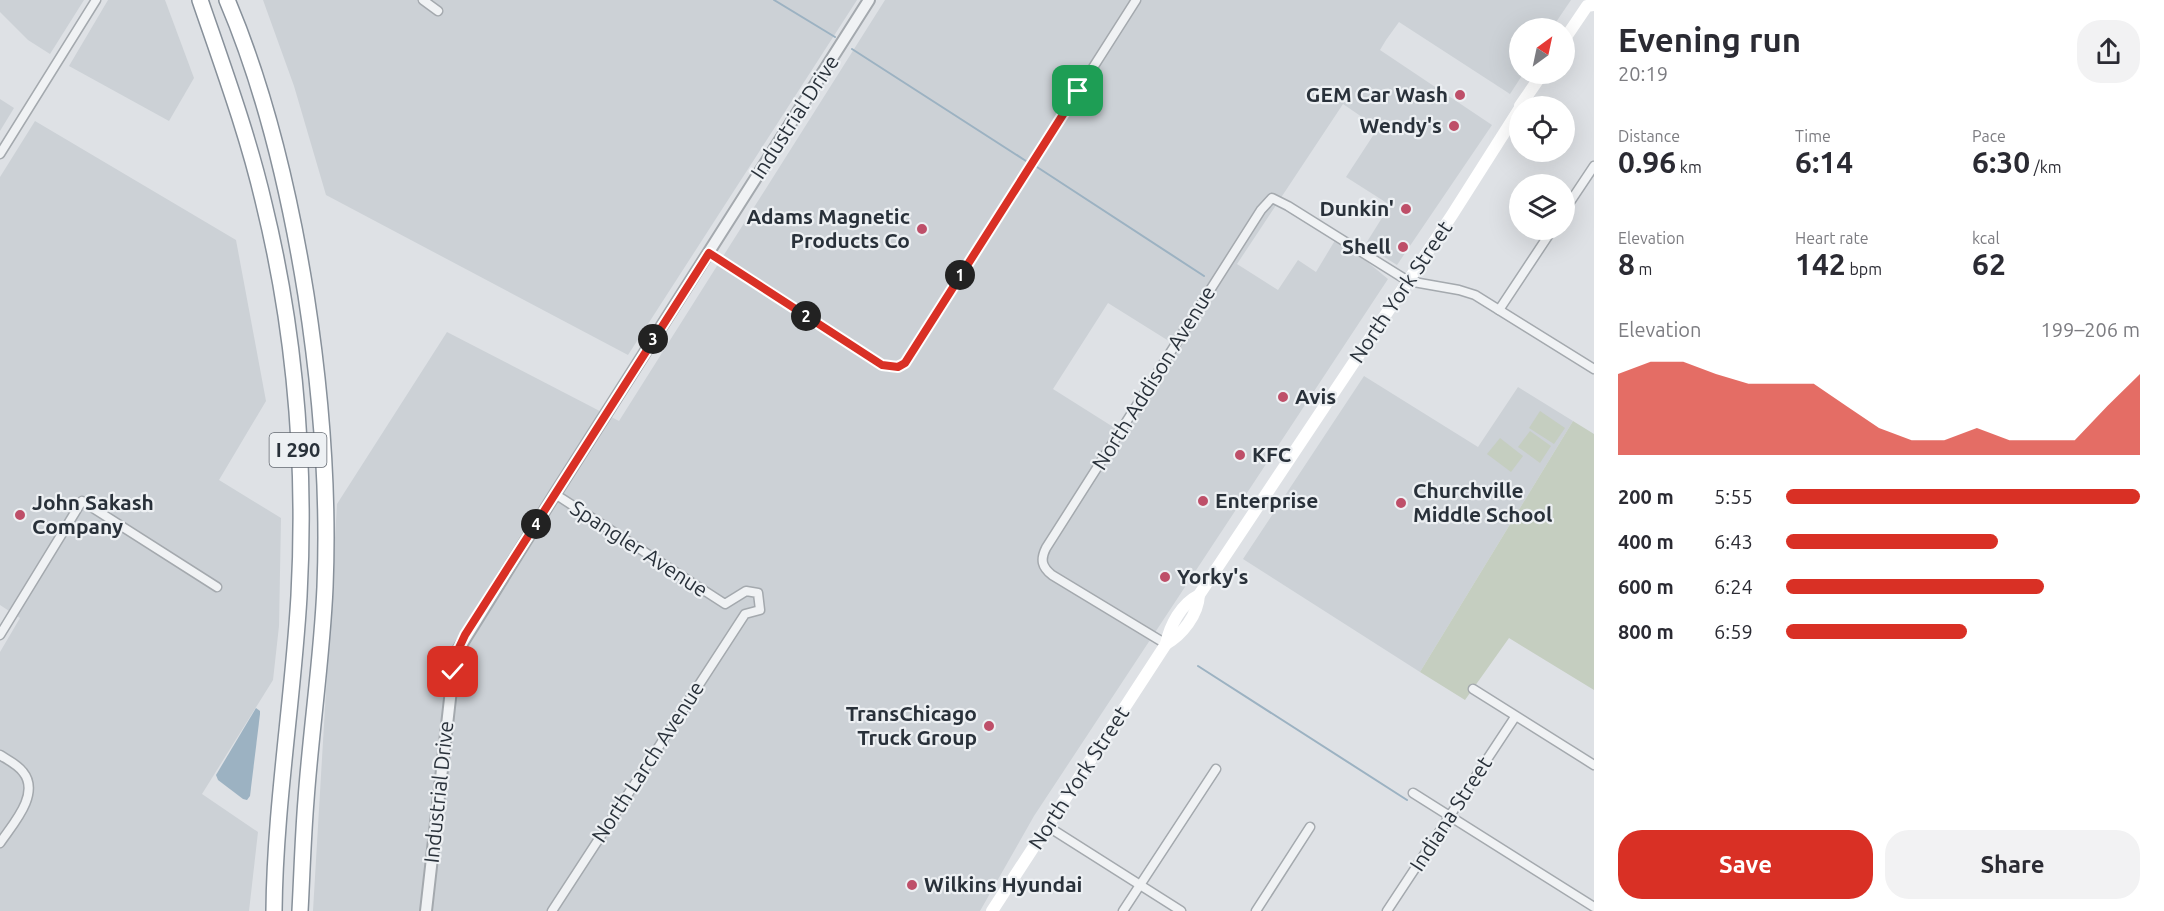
<!DOCTYPE html>
<html lang="en">
<head>
<meta charset="utf-8">
<style>
  body { margin:0; font-family:Ubuntu,sans-serif; background:#f2f2f3; color:#2b2b33; height:100vh; display:flex; flex-direction:column; font-size:22px; white-space:nowrap }
  * { box-sizing:border-box; margin:0 }
  p { font-size:20px; color:#7c7c81 }
  .icon { flex:none; width:33px; height:33px; fill:none; stroke:currentColor; stroke-width:2; stroke-linecap:round; stroke-linejoin:round }
  .map { position:relative; flex:1; overflow:hidden }
  .details { display:flex; flex-direction:column; background:#fff; width:570px }
  .details>* { flex:none }
  .needle { width:39px; rotate:33deg }
  .fabs { position:absolute; left:1509px; top:18px; display:grid; gap:12px }
  .fabs a { display:grid; place-items:center; width:66px; height:66px; border-radius:50%; background:#fff; box-shadow:0 6px 24px #0002; font-size:30px }
  .pin { position:absolute; display:grid; place-items:center; width:51px; height:51px; color:#fff; margin:-26px; border-radius:12px; box-shadow:0 3px 9px #0006 }
  .km { position:absolute; width:30px; height:30px; margin:-15px; border-radius:50%; background:#222; color:#fff; font-size:16px; line-height:30px; text-align:center }
  .round { display:grid; place-items:center; flex:none; width:63px; height:63px; border-radius:24px; background:#f2f2f3 }
  .head { display:flex; align-items:center; justify-content:space-between; height:102px; padding:0 24px }
  h1 { font-size:33px; font-weight:700; line-height:45px }
  .figures { display:grid; grid-template-columns:repeat(3,1fr); gap:9px; height:102px; padding:6px 24px }
  .figures div { display:grid; align-content:center }
  .figures b { font-size:30px; font-weight:700 }
  .figures small { font-size:16px; font-weight:400 }
  .figures p { font-size:16px }
  .chart { height:168px; padding:12px 24px }
  .chart p { display:flex; justify-content:space-between }
  .chart svg { width:100%; height:108px; margin-top:6px; fill:#d93025; opacity:.7 }
  .primary-button { display:flex; gap:12px; margin-top:auto; padding:12px 24px }
  .primary-button a { flex:1; height:69px; border-radius:24px; background:#d93025; color:#fff; font-size:24px; font-weight:700; line-height:69px; text-align:center }
  .primary-button a+a { background:#f2f2f3; color:#2b2b33 }
  ul { padding:0 24px; list-style:none; font-size:20px }
  li { display:grid; grid-template-columns:96px 72px 1fr; align-items:center; height:45px }
  li i { height:15px; border-radius:8px; background:#d93025 }
  main { display:flex; flex:1; min-height:0 }
  .map>svg:first-child { display:block }
  .built { fill:#ccd1d6; fill-rule:evenodd }
  .green { fill:#c5cec0 }
  .water { fill:#9cb2c2 }
  .lines { fill:none; stroke-linecap:round; stroke-linejoin:round }
  .stream { stroke:#9cb2c2; stroke-width:2 }
  .minor-casing { stroke:#a4a9ae; stroke-width:11 }
  .tertiary-casing { stroke:#a4a9ae; stroke-width:14 }
  .motorway-casing { stroke:#87909a; stroke-width:18 }
  .minor { stroke:#f0f2f4; stroke-width:8 }
  .tertiary { stroke:#f0f2f4; stroke-width:10 }
  .secondary { stroke:#fff; stroke-width:12 }
  .motorway { stroke:#fff; stroke-width:15 }
  .route-casing { stroke:#fff; stroke-width:12 }
  .route { stroke:#d93025; stroke-width:8 }
  .poi-dot { fill:#be4f69; stroke:#edf0f3; stroke-width:2 }
  .labels { text-anchor:middle; stroke-width:4.5; stroke-linejoin:round; paint-order:stroke }
  .shield { fill:#edf0f3; stroke:#646a72; stroke-width:1.5 }
  .shield-label { font-size:20px; font-weight:bold; fill:#29313a }
  .poi-label { font-size:21px; font-weight:bold; fill:#29313a; stroke:#edf0f3; text-anchor:start }
  .street-label { font-size:21px; fill:#29313a; stroke:#edf0f3 }
</style>
</head>
<body>
<main>
<div class="map">
<svg width="1594" height="911" viewBox="0 0 1594 911">
  <rect width="100%" height="100%" fill="#dee1e5"/>
  <g class="built">
    <polygon points="0,0 84,0 50,54 28,40 0,12"/>
    <polygon points="108,0 165,0 194,78 169,121 69,66"/>
    <polygon points="263,0 857,0 628,355 326,195 294,86"/>
    <path d="M885,0H1571L1552,28H1520V74H1523L1510,94L1399,22L1386,40L1380,50L1492,125L1397,265L1365,245L1390,205L1346,177L1378,128L1343,104L1237,264L1278,290L1298,260L1316,272L1337,237L1388,279L1034,816L980,911H313L337,504L447,332L619,421ZM1108,303L1172,343L1118,430L1053,389Z"/>
    <polygon points="0,99 14,108 0,131"/>
    <polygon points="35,121 236,240 266,401 219,480 281,518 279,626 273,680 202,794 258,832 249,911 0,911 0,652 20,618 0,605 0,177"/>
    <polygon points="1364,376 1478,447 1518,387 1573,421 1420,672 1243,559"/>
  </g>
  <g class="green">
    <polygon points="1540,411 1565,428 1554,444 1529,428"/>
    <polygon points="1573,421 1594,434 1594,690 1509,638 1465,700 1420,672"/>
    <polygon points="1530,431 1551,446 1540,463 1518,447"/>
    <polygon points="1500,438 1523,456 1511,472 1487,454"/>
  </g>
  <polygon class="water" points="256,708 260,711 260,714 250,796 247,800 243,799 218,780 216,775"/>
  <g class="lines">
    <g class="stream">
      <polyline points="774,0 835,37"/>
      <polyline points="852,49 1026,161"/>
      <polyline points="1037,167 1204,276"/>
      <polyline points="1198,666 1407,800"/>
    </g>
    <g class="minor-casing">
      <g id="minor">
        <polyline points="423,0 438,11"/>
        <polyline points="0,154 96,0"/>
        <polyline points="1564,211 1594,166"/>
        <polyline points="709,253 882,365 898,367 905,363 1136,0"/>
        <polyline points="1499,310 1552,230"/>
        <polyline points="0,635 82,501 217,587"/>
        <path d="M1166,644L1052,575C1042,567 1040,560 1046,548L1261,210L1272,198L1288,206L1408,281L1459,290L1475,295L1594,369"/>
        <polyline points="1473,689 1594,765"/>
        <path d="M0,755C8,760 17,764 23,772C41,794 12,825 0,843"/>
        <polyline points="1413,793 1594,907"/>
        <polyline points="1047,826 1181,911"/>
        <polyline points="552,911 745,614 760,610 758,593 746,591 725,604 555,494"/>
        <polyline points="1123,911 1216,769"/>
        <polyline points="1256,911 1310,827"/>
        <polyline points="1387,911 1515,717"/>
      </g>
    </g>
    <g class="tertiary-casing">
      <polyline id="tertiary" points="426,911 453,672 458,650 555,494 869,0"/>
    </g>
    <g class="motorway-casing">
      <g id="motorway">
        <path d="M200,0C223,67 248,135 264,204C295,331 306,466 299,596C293,701 275,806 274,911"/>
        <path d="M227,0C267,94 290,195 306,295C321,392 329,489 325,587C322,658 311,729 306,800C303,837 302,874 300,911"/>
      </g>
    </g>
    <use href="#minor" class="minor"/>
    <use href="#tertiary" class="tertiary"/>
    <g class="secondary">
      <polyline points="1564,40 1587,6 1594,5"/>
      <polyline points="1520,106 1542,74"/>
      <path d="M1166,644C1182,635 1198,615 1199,595"/>
      <path d="M992,911L1166,644C1170,625 1181,604 1199,595L1452,215L1520,108"/>
    </g>
    <use href="#motorway" class="motorway"/>
  </g>
  <g class="lines">
    <g class="route-casing">
      <polyline id="route" points="453,672 458,650 465,635 709,253 882,365 898,367 905,363 919,341 1078,91"/>
    </g>
    <use href="#route" class="route"/>
  </g>
  <g class="poi-dot">
    <circle cx="1460" cy="95" r="6"/>
    <circle cx="1454" cy="126" r="6"/>
    <circle cx="1406" cy="209" r="6"/>
    <circle cx="922" cy="229" r="6"/>
    <circle cx="1403" cy="247" r="6"/>
    <circle cx="1283" cy="397" r="6"/>
    <circle cx="1240" cy="455" r="6"/>
    <circle cx="1203" cy="501" r="6"/>
    <circle cx="1401" cy="503" r="6"/>
    <circle cx="20" cy="515" r="6"/>
    <circle cx="1165" cy="577" r="6"/>
    <circle cx="989" cy="726" r="6"/>
    <circle cx="912" cy="885" r="6"/>
  </g>
  <g class="labels">
    <rect class="shield" x="269.5" y="433" width="57" height="34" rx="4.5"/>
    <g class="shield-label">
      <text x="298" y="457">I 290</text>
    </g>
    <g class="poi-label">
      <text x="1448" y="102" text-anchor="end">GEM Car Wash</text>
      <text x="1442" y="133" text-anchor="end">Wendy's</text>
      <text x="1394" y="216" text-anchor="end">Dunkin'</text>
      <text x="910" y="224" text-anchor="end">Adams Magnetic<tspan x="910" dy="24">Products Co</tspan></text>
      <text x="1391" y="254" text-anchor="end">Shell</text>
      <text x="1295" y="404">Avis</text>
      <text x="1252" y="462">KFC</text>
      <text x="1413" y="498">Churchville<tspan x="1413" dy="24">Middle School</tspan></text>
      <text x="1215" y="508">Enterprise</text>
      <text x="32" y="510">John Sakash<tspan x="32" dy="24">Company</tspan></text>
      <text x="1177" y="584">Yorky's</text>
      <text x="977" y="721" text-anchor="end">TransChicago<tspan x="977" dy="24">Truck Group</tspan></text>
      <text x="924" y="892">Wilkins Hyundai</text>
    </g>
    <g class="street-label">
      <text transform="translate(795 117) rotate(-57)" y="7">Industrial Drive</text>
      <text transform="translate(1401 292) rotate(-56)" y="7">North York Street</text>
      <text transform="translate(1154 378) rotate(-58)" y="7">North Addison Avenue</text>
      <text transform="translate(639 549) rotate(33)" y="7">Spangler Avenue</text>
      <text transform="translate(648 762) rotate(-57)" y="7">North Larch Avenue</text>
      <text transform="translate(1079 778) rotate(-57)" y="7">North York Street</text>
      <text transform="translate(439 792) rotate(-84)" y="7">Industrial Drive</text>
      <text transform="translate(1451 814) rotate(-57)" y="7">Indiana Street</text>
    </g>
  </g>
</svg>
<div class="fabs">
<a><svg class="needle" viewBox="-14 -14 28 28"><path d="M0-13l5 13h-10z" fill="#e53935"/><path d="M0 13l5-13h-10z" fill="#7c7c81"/></svg></a>
<a><svg class="icon" aria-label="locate" viewBox="0 0 24 24"><circle cx="12" cy="12" r="6"/><path d="M12 2v4M12 18v4M2 12h4M18 12h4"/></svg></a>
<a><svg class="icon" aria-label="layers" viewBox="0 0 24 24"><path d="M12 4l9 5-9 5-9-5zM3 14l9 5 9-5"/></svg></a>
</div>
<div class="pin" style="left:1078px;top:91px;background:#1e9e55"><svg class="icon" aria-label="arrive" viewBox="0 0 24 24"><path d="M6 21V4h12l-3 4 3 4H6"/></svg></div>
<div class="pin" style="left:453px;top:672px;background:#d93025"><svg class="icon" aria-label="check" viewBox="0 0 24 24"><path d="M5 12l5 5 9-10"/></svg></div>
<b class="km" style="left:960px;top:275px">1</b>
<b class="km" style="left:806px;top:316px">2</b>
<b class="km" style="left:653px;top:339px">3</b>
<b class="km" style="left:536px;top:524px">4</b>
</div>
<section class="details">
<div class="head"><div><h1>Evening run</h1><p>20:19</p></div><a class="round"><svg class="icon" aria-label="share" viewBox="0 0 24 24"><path d="M12 15V3M7 8l5-5 5 5M5 13v7h14v-7"/></svg></a></div>
<div class="figures">
<div><p>Distance</p><b>0.96<small> km</small></b></div>
<div><p>Time</p><b>6:14</b></div>
<div><p>Pace</p><b>6:30<small> /km</small></b></div>
</div>
<div class="figures">
<div><p>Elevation</p><b>8<small> m</small></b></div>
<div><p>Heart rate</p><b>142<small> bpm</small></b></div>
<div><p>kcal</p><b>62</b></div>
</div>
<div class="chart"><p><span>Elevation</span>199–206 m</p>
<svg viewBox="0 0 160 44" preserveAspectRatio="none"><path d="M0 44V11L10 6L20 6L30 11L40 15L50 15L60 15L70 24L80 33L90 38L100 38L110 33L120 38L130 38L140 38L150 24L160 11V44z"/></svg>
</div>
<ul>
<li><b>200 m</b>5:55<i style="width:100%"></i></li>
<li><b>400 m</b>6:43<i style="width:60%"></i></li>
<li><b>600 m</b>6:24<i style="width:73%"></i></li>
<li><b>800 m</b>6:59<i style="width:51%"></i></li>
</ul>
<div class="primary-button"><a>Save</a><a>Share</a></div>
</section>
</main>
</body>
</html>
